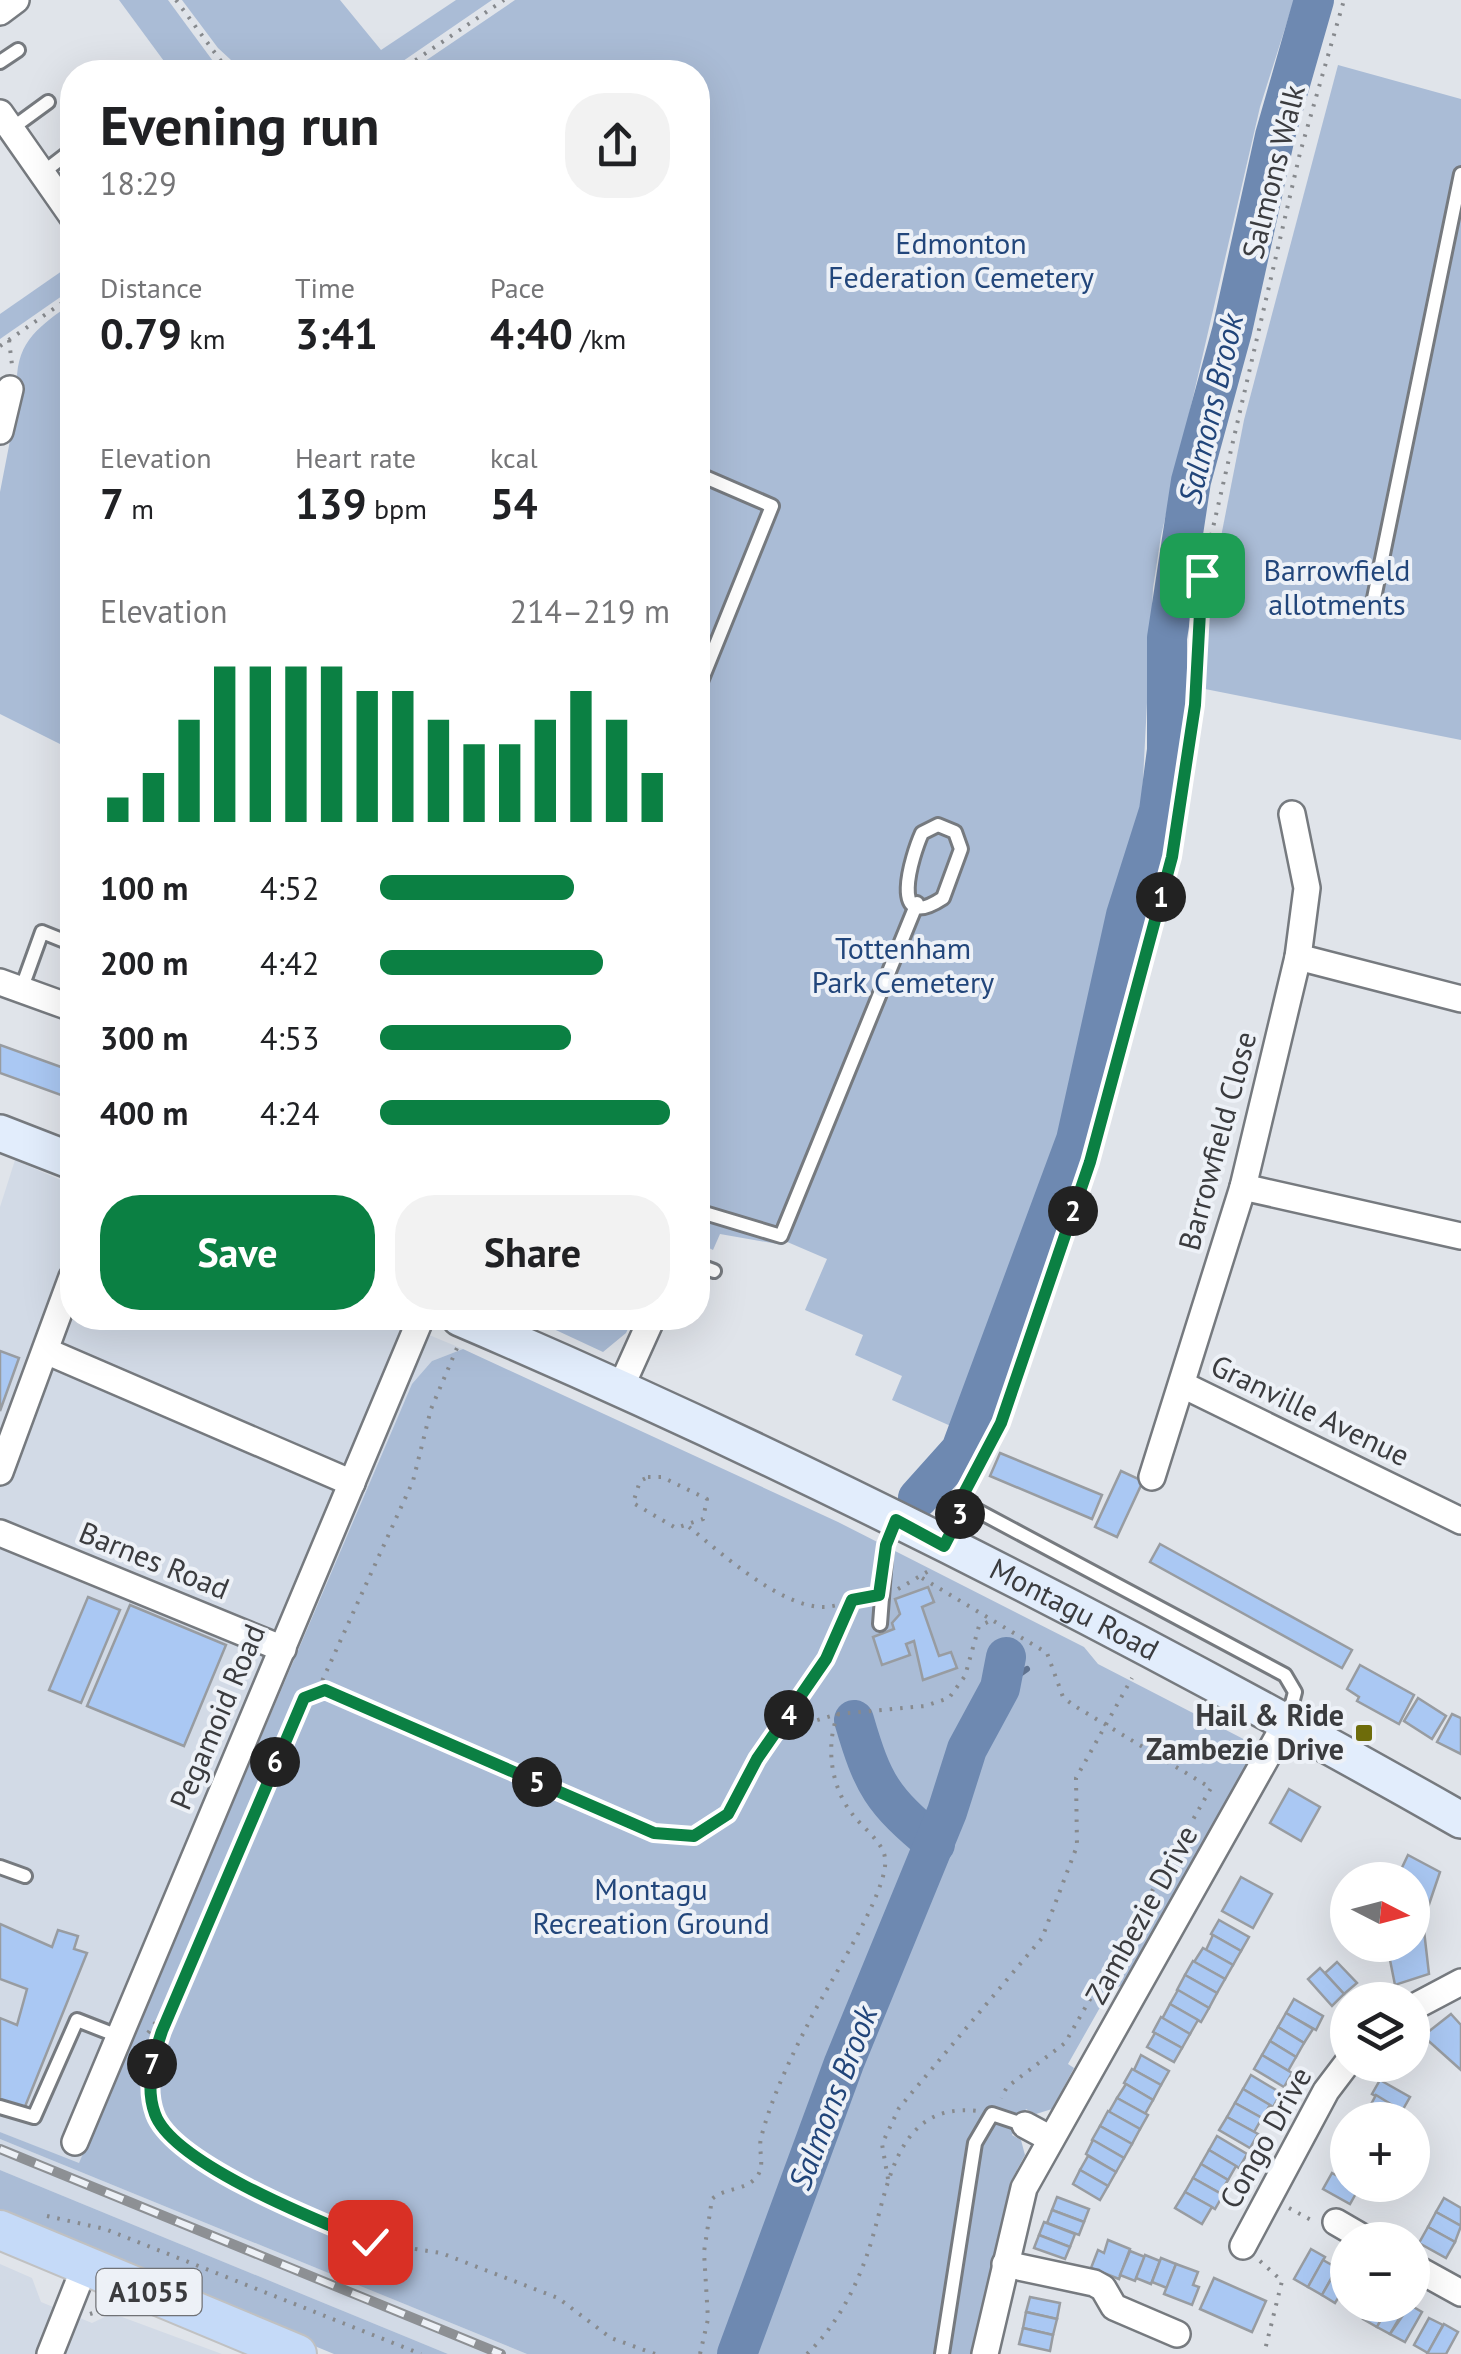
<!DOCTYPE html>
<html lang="en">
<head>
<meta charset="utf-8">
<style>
  body { margin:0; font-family:"PT Sans",sans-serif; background:#f2f2f2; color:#202124; height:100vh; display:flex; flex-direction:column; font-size:38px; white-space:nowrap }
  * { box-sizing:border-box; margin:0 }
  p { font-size:32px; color:#757577 }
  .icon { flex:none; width:55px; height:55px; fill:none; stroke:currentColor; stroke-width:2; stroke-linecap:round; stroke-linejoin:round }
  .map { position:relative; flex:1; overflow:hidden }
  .panel { position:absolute; left:60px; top:60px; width:650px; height:1270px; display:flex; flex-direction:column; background:#fff; border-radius:40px; box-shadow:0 10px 40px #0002 }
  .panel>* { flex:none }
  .needle { width:65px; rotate:96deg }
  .tools { position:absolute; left:1330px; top:1862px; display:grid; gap:20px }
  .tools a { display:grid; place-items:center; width:100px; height:100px; border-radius:50%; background:#fff; box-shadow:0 10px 40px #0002; font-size:50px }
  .pin { position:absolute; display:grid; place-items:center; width:85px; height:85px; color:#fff; margin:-42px; border-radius:20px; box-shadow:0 5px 15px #0006 }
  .km { position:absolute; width:50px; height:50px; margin:-25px; border-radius:50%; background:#222; color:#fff; font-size:28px; line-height:50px; text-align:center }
  .round { display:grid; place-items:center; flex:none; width:105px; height:105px; border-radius:40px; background:#f2f2f2 }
  .head { display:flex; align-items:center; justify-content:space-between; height:170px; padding:0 40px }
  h1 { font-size:55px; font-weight:700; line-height:75px }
  .figures { display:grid; grid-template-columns:repeat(3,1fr); gap:15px; height:170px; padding:10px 40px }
  .figures div { display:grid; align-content:center }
  .figures b { font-size:42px; font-weight:700 }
  .figures small { font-size:28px; font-weight:400 }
  .figures p { font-size:28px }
  .chart { height:280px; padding:20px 40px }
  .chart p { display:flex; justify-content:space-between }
  .chart svg { width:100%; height:180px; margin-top:10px; stroke:#0b8043; stroke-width:6 }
  .cta { display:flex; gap:20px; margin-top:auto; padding:20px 40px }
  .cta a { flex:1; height:115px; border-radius:40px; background:#0b8043; color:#fff; font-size:40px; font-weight:700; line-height:115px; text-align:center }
  .cta a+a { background:#f2f2f2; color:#202124 }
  ul { padding:0 40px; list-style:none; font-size:32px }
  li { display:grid; grid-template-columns:160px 120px 1fr; align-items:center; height:75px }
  li i { height:25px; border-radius:12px; background:#0b8043 }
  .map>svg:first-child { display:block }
  .built { fill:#d2dae6 }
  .green { fill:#aabcd6 }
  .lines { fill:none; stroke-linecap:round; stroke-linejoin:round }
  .stream { stroke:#5f728f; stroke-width:6 }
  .river { stroke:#6e89b1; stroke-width:40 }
  .building { fill:#aac8f3; stroke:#989ca1; stroke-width:2.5 }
  .service-casing { stroke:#767a7f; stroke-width:18 }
  .minor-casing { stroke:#767a7f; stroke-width:30 }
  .secondary-casing { stroke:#767a7f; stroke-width:40 }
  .primary-casing { stroke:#c0c1c2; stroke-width:42 }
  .path { stroke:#878a8e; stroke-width:4; stroke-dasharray:2.5 8; stroke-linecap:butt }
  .service { stroke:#fff; stroke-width:12 }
  .minor { stroke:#fff; stroke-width:25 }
  .secondary { stroke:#e2edfc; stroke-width:35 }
  .primary { stroke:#c5daf8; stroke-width:38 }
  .rail-casing { stroke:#8d9094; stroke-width:10 }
  .rail { stroke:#edf1f7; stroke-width:6; stroke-dasharray:19; stroke-linecap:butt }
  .route-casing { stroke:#fff; stroke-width:20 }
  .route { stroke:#0b8043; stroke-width:12 }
  .poi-dot { fill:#6e6c0a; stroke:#edf1f7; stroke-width:4 }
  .labels { text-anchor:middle; stroke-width:8; stroke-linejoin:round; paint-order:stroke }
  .shield { fill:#edf1f7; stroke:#707276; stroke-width:2.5 }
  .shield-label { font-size:28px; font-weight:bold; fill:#3b3c3f }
  .street-label { font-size:30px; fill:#3b3c3f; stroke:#edf1f7 }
  .park-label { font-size:30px; fill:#22467b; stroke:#edf1f7 }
  .poi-label { font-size:30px; font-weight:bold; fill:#3b3c3f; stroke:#edf1f7; text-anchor:end }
  .water-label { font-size:32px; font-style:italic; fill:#21457a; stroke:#edf1f7 }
</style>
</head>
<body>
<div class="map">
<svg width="1461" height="2354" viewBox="0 0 1461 2354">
  <rect width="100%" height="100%" fill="#e0e4ea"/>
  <g class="built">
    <polygon points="15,1160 72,1185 72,1318 388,1318 463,1349 432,1361 79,2164 0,2132 0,1207"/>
    <polygon points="0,2139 527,2354 448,2354 0,2170"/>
    <polygon points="0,2264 32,2278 41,2302 92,2323 109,2315 122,2317 222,2354 0,2354"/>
  </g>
  <g class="green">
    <polygon points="119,0 168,0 221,72 172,72"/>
    <polygon points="182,0 340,0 381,50 456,0 492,0 387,72 244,72 218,48"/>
    <polygon points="515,0 1294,0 1260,107 1161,536 1153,588 1142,799 1132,840 1146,846 1121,915 1071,1134 962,1431 892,1400 902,1376 855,1355 863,1335 805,1310 827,1259 785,1241 783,1245 720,1234 713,1250 703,1245 707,1235 698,1231 698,72 409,72"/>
    <polygon points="1338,65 1461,99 1461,740 1205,689 1205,618 1244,420"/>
    <polygon points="72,264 72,289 0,339 0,314"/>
    <path d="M72,303V750L0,714V492L21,384H17C16,341 40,326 72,303Z"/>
    <polygon points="530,1318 529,1318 633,1318 626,1333 603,1352"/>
    <polygon points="463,1349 838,1522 1084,1647 1098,1664 1257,1746 1122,1986 1111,1988 1068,2064 1074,2068 1052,2109 1036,2114 1026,2109 1012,2135 1021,2140 1025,2155 1010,2183 973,2354 527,2354 0,2139 0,2132 79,2163 412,1384 432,1361"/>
    <polygon points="0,2170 448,2354 334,2354 0,2216"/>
  </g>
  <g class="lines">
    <polyline class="stream" points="1000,1688 1027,1669"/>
    <g class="river">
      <polyline points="918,1498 961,1450 1076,1140 1126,915 1159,811 1167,750 1167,638 1191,481 1232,331 1275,136 1314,0"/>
      <path d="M854,1720C873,1785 882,1800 935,1844"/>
      <polyline points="737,2354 844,2063 947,1812 967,1749 1000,1688 1006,1657"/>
    </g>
  </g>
  <g class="building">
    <polygon points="0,1045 72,1071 72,1099 0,1073"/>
    <polygon points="0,1351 19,1358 0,1411"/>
    <polygon points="1000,1453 1102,1495 1092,1519 990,1476"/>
    <polygon points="1121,1471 1143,1481 1117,1537 1095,1527"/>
    <polygon points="1160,1544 1352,1650 1342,1668 1150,1562"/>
    <polygon points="928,1587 934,1602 922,1607 939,1656 951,1652 957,1668 923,1680 914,1641 906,1644 910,1655 882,1665 873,1637 894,1629 892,1623 900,1614 895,1599"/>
    <polygon points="88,1597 120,1610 81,1703 49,1690"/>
    <polygon points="130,1605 226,1645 184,1746 87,1706"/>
    <polygon points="1360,1665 1414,1695 1399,1724 1357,1701 1359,1697 1347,1689"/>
    <polygon points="1418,1698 1446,1716 1432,1739 1404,1721"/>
    <polygon points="1452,1714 1461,1718 1461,1754 1437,1742"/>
    <polygon points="1289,1789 1320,1807 1301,1841 1270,1823"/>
    <polygon points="1408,1855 1440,1872 1423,1922 1429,1974 1395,1985 1387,1945 1412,1945 1412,1880 1396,1880"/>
    <polygon points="1241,1877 1272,1894 1253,1928 1222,1911"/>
    <polygon points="1219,1920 1249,1937 1241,1951 1211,1934"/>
    <polygon points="0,1924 52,1947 58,1930 78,1936 74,1949 87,1953 24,2109 0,2099 0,2018 17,2025 27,1989 0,1979"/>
    <polygon points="1213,1935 1241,1951 1233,1965 1206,1950"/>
    <polygon points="1203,1948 1233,1965 1225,1979 1194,1962"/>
    <polygon points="1193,1961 1225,1979 1217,1993 1185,1975"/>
    <polygon points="1337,1962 1357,1983 1344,1994 1325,1973"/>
    <polygon points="1320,1968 1344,1994 1332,2006 1308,1979"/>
    <polygon points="1185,1975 1217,1993 1209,2008 1177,1990"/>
    <polygon points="1178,1990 1209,2008 1201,2022 1170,2004"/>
    <polygon points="1294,1999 1323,2016 1316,2030 1286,2013"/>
    <polygon points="1170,2004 1198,2020 1190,2034 1162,2019"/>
    <polygon points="1286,2013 1313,2029 1304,2043 1278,2027"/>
    <polygon points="1451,2014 1461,2025 1461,2070 1423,2036"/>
    <polygon points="1161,2017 1190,2034 1182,2048 1153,2032"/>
    <polygon points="1278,2027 1304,2043 1296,2057 1270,2041"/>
    <polygon points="1155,2033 1182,2048 1174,2062 1147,2047"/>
    <polygon points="1270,2041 1296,2057 1288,2071 1262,2055"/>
    <polygon points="1141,2055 1169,2071 1161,2085 1134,2070"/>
    <polygon points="1262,2055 1292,2073 1284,2087 1254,2069"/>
    <polygon points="1132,2069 1161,2085 1153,2100 1124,2083"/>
    <polygon points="1251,2075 1281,2093 1273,2107 1243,2089"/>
    <polygon points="1380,2080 1410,2097 1402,2111 1372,2094"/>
    <polygon points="1126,2084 1153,2100 1145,2114 1117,2098"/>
    <polygon points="1243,2089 1270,2105 1262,2118 1235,2103"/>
    <polygon points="1376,2095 1402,2111 1397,2120 1386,2120 1368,2110"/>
    <polygon points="1117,2098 1148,2115 1140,2129 1109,2112"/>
    <polygon points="1235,2103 1262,2118 1254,2132 1227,2117"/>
    <polygon points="1108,2111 1140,2129 1132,2144 1100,2126"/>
    <polygon points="1227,2117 1258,2134 1250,2148 1219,2130"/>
    <polygon points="1100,2126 1132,2144 1124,2158 1092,2140"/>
    <polygon points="1217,2136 1247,2154 1239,2168 1209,2150"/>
    <polygon points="1093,2140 1124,2158 1116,2172 1086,2154"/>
    <polygon points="1209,2150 1236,2166 1228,2180 1201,2164"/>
    <polygon points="1088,2156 1116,2172 1108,2186 1080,2170"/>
    <polygon points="1201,2164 1228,2180 1220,2193 1193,2178"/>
    <polygon points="1080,2170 1108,2186 1100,2200 1073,2184"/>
    <polygon points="1332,2173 1359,2188 1350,2204 1323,2189"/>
    <polygon points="1193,2178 1223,2195 1215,2209 1185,2192"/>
    <polygon points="1185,2192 1212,2207 1202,2224 1175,2208"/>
    <polygon points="1057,2197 1089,2209 1084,2222 1052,2210"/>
    <polygon points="1444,2198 1461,2208 1461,2226 1436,2212"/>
    <polygon points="1052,2210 1084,2222 1079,2235 1047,2223"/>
    <polygon points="1436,2212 1461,2226 1455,2242 1428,2227"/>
    <polygon points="1044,2222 1075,2234 1070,2247 1039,2235"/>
    <polygon points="1428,2227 1455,2242 1446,2258 1419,2243"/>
    <polygon points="1039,2235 1070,2247 1065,2259 1034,2248"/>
    <polygon points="1108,2240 1130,2249 1119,2279 1091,2268 1098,2250 1104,2253"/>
    <polygon points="1311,2249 1325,2257 1308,2287 1294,2279"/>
    <polygon points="1130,2251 1145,2257 1135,2281 1120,2275"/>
    <polygon points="1145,2255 1160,2261 1151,2284 1136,2278"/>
    <polygon points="1161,2258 1176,2264 1167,2288 1152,2282"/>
    <polygon points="1323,2260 1337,2268 1322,2295 1308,2287"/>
    <polygon points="1176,2264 1198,2272 1193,2285 1199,2287 1192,2305 1164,2294"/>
    <polygon points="1339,2265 1348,2269 1348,2282 1335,2303 1322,2295"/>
    <polygon points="1214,2278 1266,2301 1252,2332 1200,2309"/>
    <polygon points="1030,2297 1060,2303 1057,2319 1026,2312"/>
    <polygon points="1371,2305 1389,2305 1377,2327 1363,2319"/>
    <polygon points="1389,2305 1406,2307 1390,2334 1377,2327"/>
    <polygon points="1410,2305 1422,2312 1405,2342 1390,2334"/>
    <polygon points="1026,2312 1057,2319 1053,2335 1023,2328"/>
    <polygon points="1429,2318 1443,2325 1428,2353 1414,2345"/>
    <polygon points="1444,2324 1458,2332 1446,2354 1427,2354"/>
    <polygon points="1023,2328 1053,2335 1050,2351 1019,2344"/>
  </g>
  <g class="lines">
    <g class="service-casing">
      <g id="service">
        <polyline points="0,62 18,50"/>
        <polyline points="11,129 48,102"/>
        <polyline points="41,174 72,150"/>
        <polyline points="698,474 772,506 698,689"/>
        <polyline points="1373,603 1461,174"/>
        <path d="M938,825L955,832L961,849L943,898C887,935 912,855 922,833Z"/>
        <polyline points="21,990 42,932 72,944"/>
        <polyline points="698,1211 781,1236 917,903"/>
        <polyline points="698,1265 714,1271"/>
        <polyline points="947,1540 961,1513 978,1511 1285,1675 1295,1692 1288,1719"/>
        <polyline points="880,1624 886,1545 895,1523"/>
        <polyline points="0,1867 25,1876"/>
        <polyline points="0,2107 34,2117 77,2020 118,2036"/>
        <polyline points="942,2354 975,2143 992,2114 1025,2125"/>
      </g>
    </g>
    <g class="minor-casing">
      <g id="minor">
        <polyline points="0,12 16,0"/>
        <polyline points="0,113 72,216"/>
        <polyline points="0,431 10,389"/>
        <polyline points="1298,957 1461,999"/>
        <polyline points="0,982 72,1008"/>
        <polyline points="1243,1187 1461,1236"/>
        <polyline points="46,1351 352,1483"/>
        <polyline points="1183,1385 1461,1521"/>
        <polyline points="620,1389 652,1318"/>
        <polyline points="0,1472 72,1277"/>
        <polyline points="1152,1477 1243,1187 1298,957 1307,888 1292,814"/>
        <polyline points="0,1533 283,1649"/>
        <polyline points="1412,2008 1461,1982"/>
        <polyline points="1025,2125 1051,2139"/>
        <polyline points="75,2142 421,1318"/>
        <polyline points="1336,2222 1367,2240"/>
        <polyline points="1243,2246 1326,2091 1348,2062"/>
        <polyline points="1005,2264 1094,2283 1103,2288 1114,2307 1177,2334"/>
        <polyline points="1412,2266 1461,2293"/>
        <polyline points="50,2354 85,2266"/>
        <polyline points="985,2354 1024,2188 1287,1721"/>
      </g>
    </g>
    <g class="secondary-casing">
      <g id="secondary">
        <polyline points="0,1133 72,1161"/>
        <path id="s1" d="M460,1318C802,1464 1137,1636 1461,1820"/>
      </g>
    </g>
    <g class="primary-casing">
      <polyline id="primary" points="0,2230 297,2354"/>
    </g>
    <g class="path">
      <polyline points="176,0 229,72"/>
      <polyline points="398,72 504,0"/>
      <polyline points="9,340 12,365"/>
      <polyline points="0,346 72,296"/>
      <polygon points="648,1477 662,1477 707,1499 703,1519 676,1528 633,1503 640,1481"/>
      <polyline points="963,1495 1001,1423 1090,1162 1172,857 1195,705 1202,575 1300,153 1344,0"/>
      <path d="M689,1527C721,1553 782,1609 826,1607C838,1606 853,1600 865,1598"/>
      <polyline points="922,1578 1047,1653 1063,1697 1073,1705 1211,1788 1065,2043 1007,2087 1001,2098"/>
      <polyline points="898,1589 932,1569"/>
      <polyline points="318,1690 413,1481 431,1409 457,1348"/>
      <polyline points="777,1732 838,1714 925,1706 949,1698 965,1676 979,1626 990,1621"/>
      <polyline points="148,2033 177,1992"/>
      <polyline points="130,2075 151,2076"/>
      <polyline points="888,2179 882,2144 899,2108 1042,1938 1077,1846 1076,1778 1132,1678"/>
      <polyline points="1289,2208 1311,2220"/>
      <polyline points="47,2216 105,2229 421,2354"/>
      <polyline points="1260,2261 1282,2281 1264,2354"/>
      <polyline points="90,2314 109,2308"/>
      <polyline points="655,2354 611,2338 558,2298 441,2253 371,2242 275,2202 185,2149 161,2126 151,2097 154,2055 252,1814 309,1692 333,1692 654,1833 694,1836 728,1814 757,1759 826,1659 853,1600"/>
      <path d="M700,2354L708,2319L704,2252L712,2199C725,2187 748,2191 758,2175C765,2164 758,2150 761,2138C771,2099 790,2059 808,2024C824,1990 890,1891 885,1858C883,1842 863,1828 853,1815C831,1788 825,1746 838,1714"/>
      <path d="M807,2354C835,2327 854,2292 867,2255C888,2196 891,2101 977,2111"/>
    </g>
    <use href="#service" class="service"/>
    <use href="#minor" class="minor"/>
    <use href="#secondary" class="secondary"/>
    <use href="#primary" class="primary"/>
    <g class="rail-casing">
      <polyline id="rail" points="0,2149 501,2354"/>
    </g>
    <use href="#rail" class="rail"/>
  </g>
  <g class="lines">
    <g class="route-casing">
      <path id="route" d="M370,2242C321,2222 173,2164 155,2114C145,2087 153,2057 162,2031L304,1698L325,1690L654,1833L694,1836L728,1814L757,1759L826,1659L852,1600L879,1595L886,1545L896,1520L944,1546L961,1513L962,1497L1001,1423L1090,1162L1172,857L1195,705L1202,575"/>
    </g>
    <use href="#route" class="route"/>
  </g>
  <rect class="poi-dot" x="1354" y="1723" width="20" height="20" rx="5"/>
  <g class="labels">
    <rect class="shield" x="96.5" y="2269" width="105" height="46" rx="8"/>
    <g class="shield-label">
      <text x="149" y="2302">A1055</text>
    </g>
    <g class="street-label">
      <text transform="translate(1274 172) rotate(-76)" y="10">Salmons Walk</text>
      <text transform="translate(1218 1141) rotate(-75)" y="10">Barrowfield Close</text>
      <text transform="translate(1310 1411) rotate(26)" y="10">Granville Avenue</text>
      <text transform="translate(154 1561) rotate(22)" y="10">Barnes Road</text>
      <text dy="10" stroke="none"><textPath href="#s1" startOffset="680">Montagu Road</textPath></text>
      <text transform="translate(218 1717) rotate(-67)" y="10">Pegamoid Road</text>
      <text transform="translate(1142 1915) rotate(-61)" y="10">Zambezie Drive</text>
      <text transform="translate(1266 2138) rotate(-61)" y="10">Congo Drive</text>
    </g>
    <g class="park-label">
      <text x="961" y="254">Edmonton<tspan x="961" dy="34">Federation Cemetery</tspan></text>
      <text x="1337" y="581">Barrowfield<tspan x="1337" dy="34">allotments</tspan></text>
      <text x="903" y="959">Tottenham<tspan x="903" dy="34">Park Cemetery</tspan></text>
      <text x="651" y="1900">Montagu<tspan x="651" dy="34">Recreation Ground</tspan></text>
    </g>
    <g class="poi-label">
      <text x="1344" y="1726">Hail &amp; Ride<tspan x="1344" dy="34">Zambezie Drive</tspan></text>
    </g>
    <g class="water-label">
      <text transform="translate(1211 409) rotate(-77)" y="11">Salmons Brook</text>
      <text transform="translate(833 2098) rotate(-69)" y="11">Salmons Brook</text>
    </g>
  </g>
</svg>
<div class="tools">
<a><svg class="needle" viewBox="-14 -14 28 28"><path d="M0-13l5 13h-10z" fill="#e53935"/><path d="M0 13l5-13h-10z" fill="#757577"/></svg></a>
<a><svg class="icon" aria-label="layers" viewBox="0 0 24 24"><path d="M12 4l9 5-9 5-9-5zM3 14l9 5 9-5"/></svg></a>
<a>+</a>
<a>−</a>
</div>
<div class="pin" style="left:1202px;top:575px;background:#1e9e55"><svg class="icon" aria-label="arrive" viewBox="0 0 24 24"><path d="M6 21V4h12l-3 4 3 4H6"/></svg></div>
<div class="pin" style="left:370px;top:2242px;background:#d93025"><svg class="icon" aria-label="check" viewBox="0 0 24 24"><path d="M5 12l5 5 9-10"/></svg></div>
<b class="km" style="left:1161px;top:897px">1</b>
<b class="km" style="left:1073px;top:1211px">2</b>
<b class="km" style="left:960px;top:1514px">3</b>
<b class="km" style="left:789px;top:1715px">4</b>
<b class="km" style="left:537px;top:1782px">5</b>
<b class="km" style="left:275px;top:1762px">6</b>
<b class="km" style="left:152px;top:2064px">7</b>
<section class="panel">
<div class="head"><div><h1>Evening run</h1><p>18:29</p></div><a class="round"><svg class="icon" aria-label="share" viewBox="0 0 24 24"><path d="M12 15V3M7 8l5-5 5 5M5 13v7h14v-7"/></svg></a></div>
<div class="figures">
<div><p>Distance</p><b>0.79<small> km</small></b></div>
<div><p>Time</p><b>3:41</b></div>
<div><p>Pace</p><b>4:40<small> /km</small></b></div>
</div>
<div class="figures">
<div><p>Elevation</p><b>7<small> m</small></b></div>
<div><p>Heart rate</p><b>139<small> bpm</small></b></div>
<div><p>kcal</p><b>54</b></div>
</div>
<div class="chart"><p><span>Elevation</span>214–219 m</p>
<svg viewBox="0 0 160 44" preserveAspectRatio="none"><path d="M5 44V38M15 44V32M25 44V19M35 44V6M45 44V6M55 44V6M65 44V6M75 44V12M85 44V12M95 44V19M105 44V25M115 44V25M125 44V19M135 44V12M145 44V19M155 44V32"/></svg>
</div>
<ul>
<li><b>100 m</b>4:52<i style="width:67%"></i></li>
<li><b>200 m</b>4:42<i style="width:77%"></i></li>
<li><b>300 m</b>4:53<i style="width:66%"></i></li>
<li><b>400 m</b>4:24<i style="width:100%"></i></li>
</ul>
<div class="cta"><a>Save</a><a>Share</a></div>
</section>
</div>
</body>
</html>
